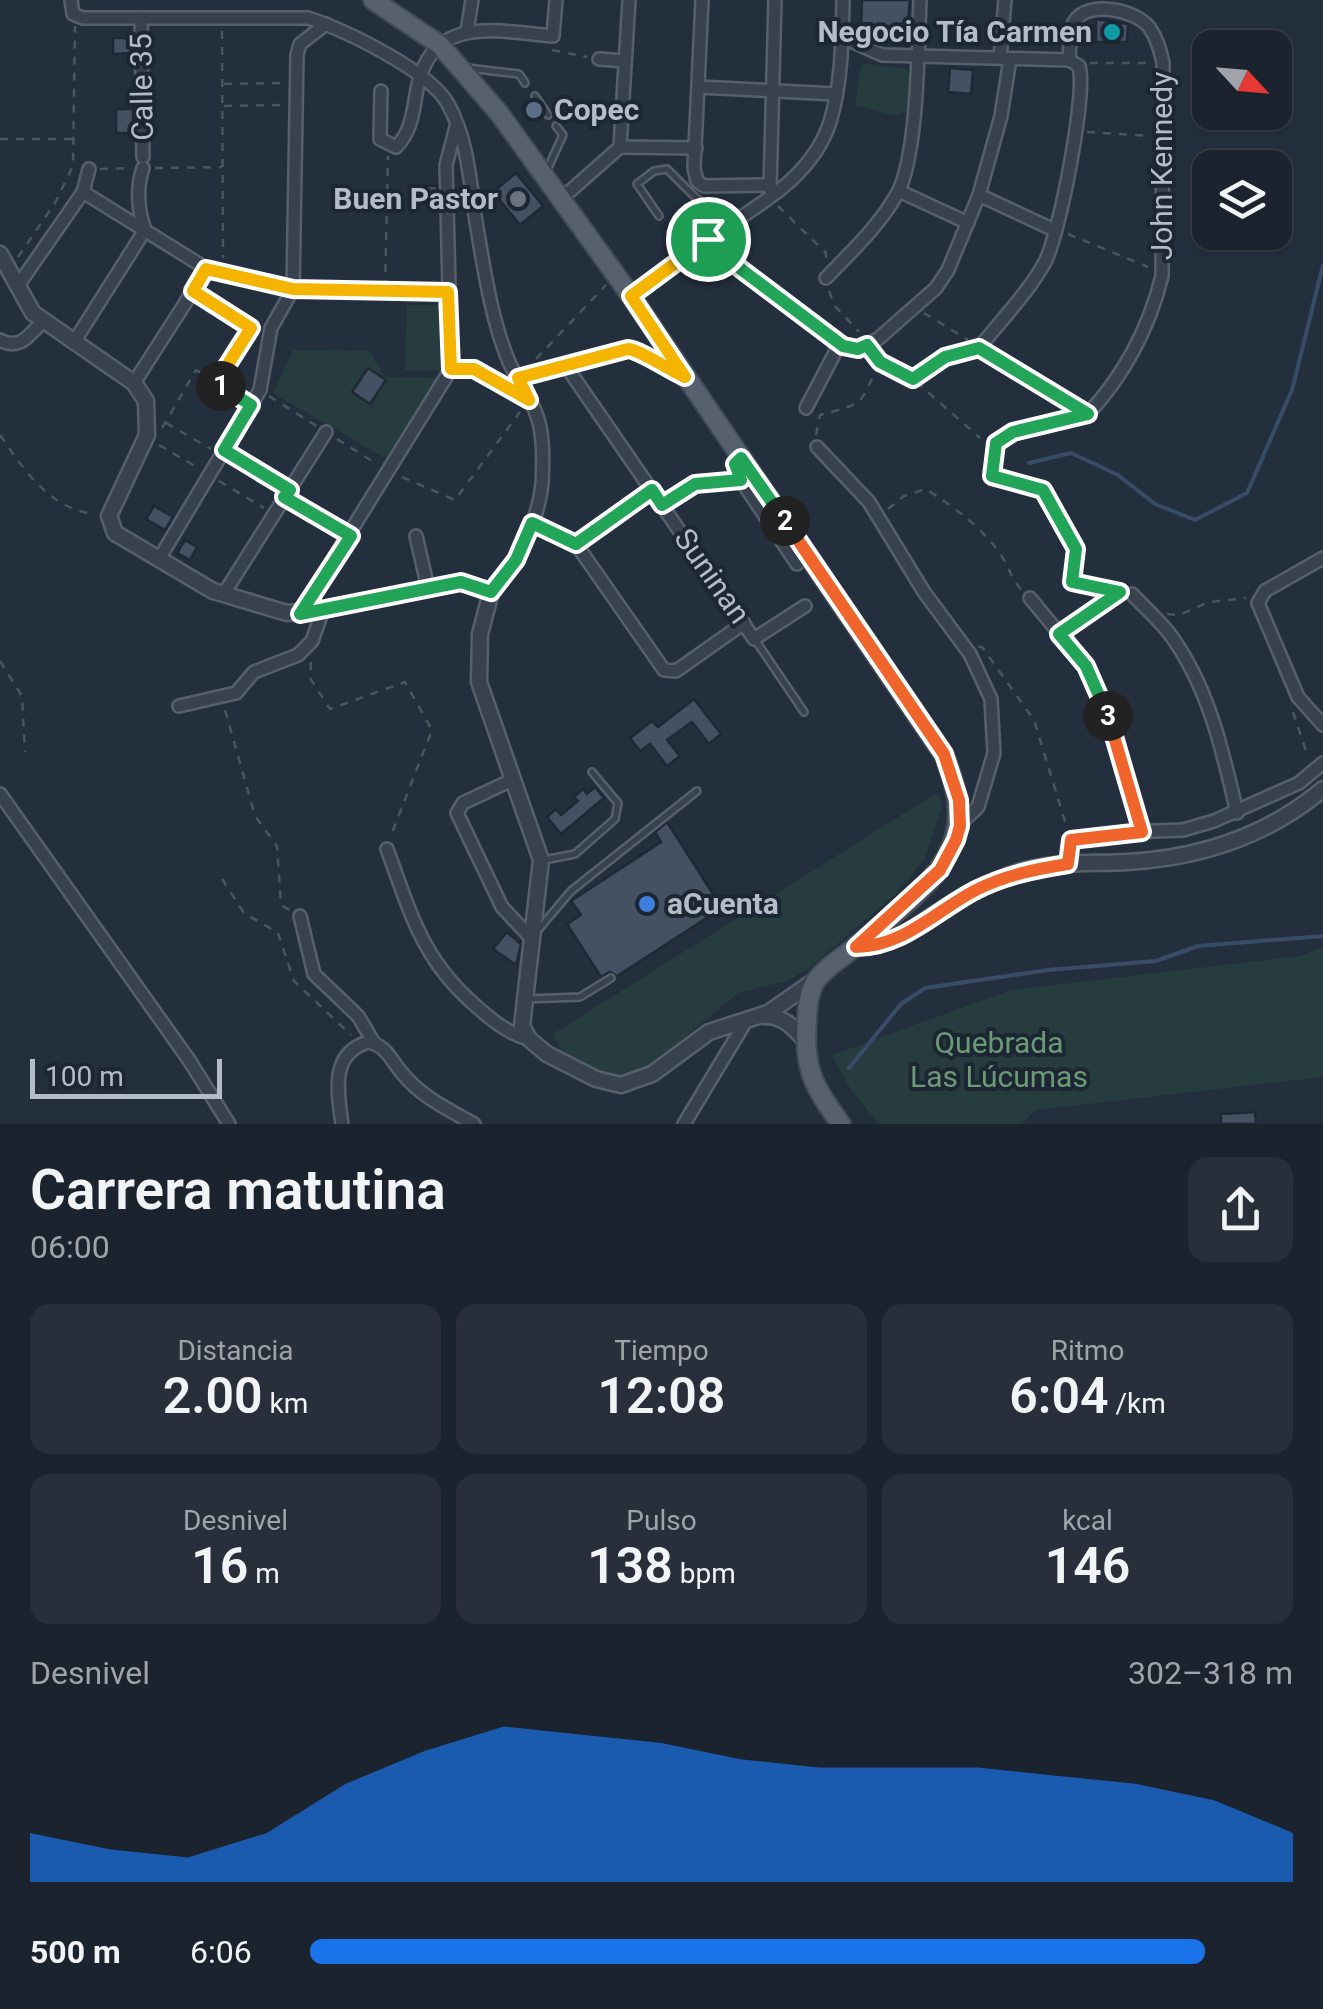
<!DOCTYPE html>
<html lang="es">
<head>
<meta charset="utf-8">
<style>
  body { margin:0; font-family:Roboto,sans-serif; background:#282f3a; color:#f1f3f6; height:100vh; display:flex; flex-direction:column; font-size:38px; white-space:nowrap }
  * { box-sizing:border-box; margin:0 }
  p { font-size:32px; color:#a0a4aa }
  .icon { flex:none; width:55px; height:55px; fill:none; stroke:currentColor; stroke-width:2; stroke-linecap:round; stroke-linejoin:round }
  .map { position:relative; height:1124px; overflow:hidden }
  .sheet { display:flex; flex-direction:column; background:#1b232e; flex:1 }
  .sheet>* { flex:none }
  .needle { width:65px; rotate:116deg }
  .fabs { position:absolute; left:1192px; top:30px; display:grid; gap:20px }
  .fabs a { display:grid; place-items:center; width:100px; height:100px; border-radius:20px; background:#1b232e; box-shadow:0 2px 8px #0004,0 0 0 2px #39404a; font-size:50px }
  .scale { position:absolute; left:30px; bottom:25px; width:192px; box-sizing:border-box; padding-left:10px; border:5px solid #b4bcc9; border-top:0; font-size:28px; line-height:35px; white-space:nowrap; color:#b4bcc9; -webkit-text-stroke:8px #1d2633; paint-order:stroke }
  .pin { position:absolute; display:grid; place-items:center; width:85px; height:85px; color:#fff; margin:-42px; border:5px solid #fff; border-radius:50%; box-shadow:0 2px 10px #0007 }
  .km { position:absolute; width:50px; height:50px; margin:-25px; border-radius:50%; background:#222; color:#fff; font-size:28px; line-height:50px; text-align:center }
  .round { display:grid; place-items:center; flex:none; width:105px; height:105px; border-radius:20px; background:#282f3a }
  .head { display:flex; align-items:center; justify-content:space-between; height:170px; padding:0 30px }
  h1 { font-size:55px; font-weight:600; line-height:75px }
  .figures { display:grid; grid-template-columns:repeat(3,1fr); gap:15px; height:170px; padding:10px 30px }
  .figures div { display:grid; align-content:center; border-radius:20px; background:#282f3a; text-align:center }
  .figures b { font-size:50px; font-weight:600 }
  .figures small { font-size:28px; font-weight:400 }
  .figures p { font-size:28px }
  .chart { height:280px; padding:20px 30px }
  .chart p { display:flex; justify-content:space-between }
  .chart svg { width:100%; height:180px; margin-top:10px; fill:#1a73e8; opacity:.7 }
  ul { padding:0 30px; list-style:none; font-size:32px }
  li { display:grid; grid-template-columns:160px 120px 1fr; align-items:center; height:75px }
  li i { height:25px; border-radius:12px; background:#1a73e8 }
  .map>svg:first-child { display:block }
  .green { fill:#263c3f }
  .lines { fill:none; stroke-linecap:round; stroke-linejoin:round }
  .stream { stroke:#394c67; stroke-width:4 }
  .building { fill:#455162; stroke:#1f2835; stroke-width:2.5 }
  .service-casing { stroke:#565f6c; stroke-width:10 }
  .minor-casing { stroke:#565f6c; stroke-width:16 }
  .tertiary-casing { stroke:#565f6c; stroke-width:19 }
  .primary-casing { stroke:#414a57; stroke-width:22 }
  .path { stroke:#44595c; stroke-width:2.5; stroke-dasharray:8 8; stroke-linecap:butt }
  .service { stroke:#38414e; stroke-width:5 }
  .minor { stroke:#38414e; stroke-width:11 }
  .tertiary { stroke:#38414e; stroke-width:14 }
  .primary { stroke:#56606e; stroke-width:18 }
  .split-1-casing { stroke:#fff; stroke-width:20 }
  .split-2-casing { stroke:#fff; stroke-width:20 }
  .split-3-casing { stroke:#fff; stroke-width:20 }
  .split-4-casing { stroke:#fff; stroke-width:20 }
  .split-1 { stroke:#f5b400; stroke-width:12 }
  .split-2 { stroke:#22a559; stroke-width:12 }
  .split-3 { stroke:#f0652b; stroke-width:12 }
  .split-4 { stroke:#22a559; stroke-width:12 }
  .culture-dot { fill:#0f9aa8; stroke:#1d2633; stroke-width:4 }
  .service-dot { fill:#5c6f8a; stroke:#1d2633; stroke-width:4 }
  .worship-dot { fill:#6b7280; stroke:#1d2633; stroke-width:4 }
  .shop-dot { fill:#3f7fe0; stroke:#1d2633; stroke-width:4 }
  .labels { text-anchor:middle; stroke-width:8; stroke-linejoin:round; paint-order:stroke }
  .poi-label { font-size:30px; font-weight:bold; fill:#b4bcc9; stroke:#1d2633; text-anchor:end }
  .street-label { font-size:30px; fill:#b4bcc9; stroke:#1d2633 }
  .park-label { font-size:30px; fill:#6b9a76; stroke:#1d2633 }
</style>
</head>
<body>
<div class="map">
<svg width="1323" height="1124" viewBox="0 0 1323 1124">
  <rect width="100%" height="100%" fill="#242f3e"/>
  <g class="green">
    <polygon points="872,64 904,69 914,78 910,110 895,116 855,105 861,65"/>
    <polygon points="407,305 443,305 441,371 405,370"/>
    <polygon points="293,350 370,351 385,377 436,378 388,460 273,393"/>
    <path d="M938,792L942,806L925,858L895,895L810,967L790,980L738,993L646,1070C637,1074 626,1079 615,1077C593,1074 558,1056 553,1034Z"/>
    <polygon points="1323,947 1323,1077 1036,1110 1021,1124 879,1124 851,1090 832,1055 1011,990 1300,956"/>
  </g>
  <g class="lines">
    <g class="stream">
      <polyline points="1029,463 1071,453 1118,475 1155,504 1195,520 1247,493 1292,390 1323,265"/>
      <polyline points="849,1068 901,1004 925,988 1048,970 1156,961 1198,946 1323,936"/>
    </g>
  </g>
  <g class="building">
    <polygon points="862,0 910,0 906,42 873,38 866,34 861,27"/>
    <polygon points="1096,19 1128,24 1127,42 1096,42"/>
    <polygon points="113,38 132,38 132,53 113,54"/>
    <polygon points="950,68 973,70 971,94 948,92"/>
    <rect x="116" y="109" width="17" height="24"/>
    <polygon points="516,173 543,206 520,225 493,192"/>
    <polygon points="419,185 437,186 438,201 419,201"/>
    <polygon points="368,368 386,380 370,404 352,392"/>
    <polygon points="154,506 173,517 165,530 146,519"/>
    <polygon points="185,540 197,547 190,560 177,553"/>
    <polygon points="694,699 721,734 709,744 692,722 667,740 680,756 667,766 650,744 640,751 630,738 652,721 658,727"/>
    <polygon points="595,787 604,798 561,834 547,817 556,809 561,815 578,801 574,797 583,789 587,794"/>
    <polygon points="667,822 722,908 617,976 610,972 601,977 567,924 581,915 571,901 661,842 655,832"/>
    <polygon points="507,932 521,944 516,965 493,949"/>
    <polygon points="1255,1112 1256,1124 1221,1124 1221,1114"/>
  </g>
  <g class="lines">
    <g class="service-casing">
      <g id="service">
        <polyline points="468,68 519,74 525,83"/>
        <polyline points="535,96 548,115"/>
        <polyline points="547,170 563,135 556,126"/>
        <polyline points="659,216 637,184 654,171 667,169 695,197 728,223"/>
        <polyline points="756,641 804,712"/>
        <polyline points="544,860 575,854 615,819 618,803 592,772"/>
        <polyline points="538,930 571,891 697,791"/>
        <polyline points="526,999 580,997 611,978"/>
      </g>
    </g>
    <g class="minor-casing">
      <g id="minor">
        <path d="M71,0L73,14L83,18H308C345,30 430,71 448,104C468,140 470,182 476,222C484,268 491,319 509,362C517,380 531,397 537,416C544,435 543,463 542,484C538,524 516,561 491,592"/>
        <polyline points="702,0 694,168 697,181 704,186 770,185"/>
        <polyline points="141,18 143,157"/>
        <polyline points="467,31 472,0"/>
        <polyline points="842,37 882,55 1069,60"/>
        <polyline points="1000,58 1005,0"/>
        <polyline points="599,59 625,61"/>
        <path d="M1069,60C1070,49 1069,32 1074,22C1087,0 1134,9 1149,27C1157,38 1160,50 1163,63L1162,276C1149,328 1125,374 1088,414"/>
        <polyline points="699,87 836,94"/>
        <path d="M381,91L380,139L396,147C412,131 413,111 417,89C431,14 497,31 553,36L556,0"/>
        <polyline points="620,147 696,148"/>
        <polyline points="770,189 775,0"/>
        <polyline points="899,191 968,223"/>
        <polyline points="83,192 207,269 293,289"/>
        <polyline points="979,195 1054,230"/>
        <polyline points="560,200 620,147 629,0"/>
        <polyline points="708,239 743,271 843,346 858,349 878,339 936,288 948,270 979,195 1001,116 1010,59"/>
        <path d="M826,278C851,252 879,226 897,194C918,157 918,46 920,0"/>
        <polyline points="17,287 83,192 89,169"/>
        <polyline points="193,291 251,328"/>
        <path d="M631,296C656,278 680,259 705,241C752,208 811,181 830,122C842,83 842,40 843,0"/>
        <path d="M0,340C20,351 29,335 42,322"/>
        <path d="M74,342L145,230C138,211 136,188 143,168"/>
        <path d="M979,348C1001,320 1028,293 1045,262C1059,236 1087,94 1079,66L1069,60"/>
        <polyline points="566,366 754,639 805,606"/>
        <path d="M518,378L628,349C642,350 668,369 682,376"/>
        <polyline points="134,383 207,269"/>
        <polyline points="806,408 840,343"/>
        <polyline points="817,447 869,502 924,592 970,654 991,699 994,753 978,807 959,825"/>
        <polyline points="741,458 735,465 741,480 797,564"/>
        <polyline points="284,497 351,536"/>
        <polyline points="531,523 576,544 664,670 676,671 744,623"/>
        <polyline points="416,536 428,588"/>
        <polyline points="576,544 652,490"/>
        <polyline points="1323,558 1265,591 1258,603 1298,697 1323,725"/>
        <polyline points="159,559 260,390 271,328 293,289 297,55 300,44 326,24"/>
        <path d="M1132,594C1144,607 1158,619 1169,633C1208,685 1223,751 1237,813"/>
        <polyline points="223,595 326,432"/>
        <polyline points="1030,598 1086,666 1114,731 1142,833"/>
        <polyline points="300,613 451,369 446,165 456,127"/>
        <polyline points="179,706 236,693 254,672 298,655 312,641 323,610"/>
        <polyline points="512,780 463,803 457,813 502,907 531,938"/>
        <polyline points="0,794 189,1060 229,1124"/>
        <polyline points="1071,840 1127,832 1183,830 1214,821 1299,783 1323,763"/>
        <path d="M387,849C411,914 422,960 477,1007C493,1021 509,1034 529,1039"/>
        <polyline points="300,916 314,974 358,1016 374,1043"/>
        <path d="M342,1124C338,1093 329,1054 368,1042C387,1046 390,1059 402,1073C420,1096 449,1110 474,1124"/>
        <polyline points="684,1124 746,1021"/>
      </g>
    </g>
    <g class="tertiary-casing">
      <g id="tertiary">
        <polyline points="0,254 33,313 134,383 146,401 147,435 109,516 115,533 213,591 287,613 323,610 461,582 491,592 480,634 479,682 541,860 522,1026 529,1039 547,1054 596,1079 621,1085 652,1074 709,1032 768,1013 814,981"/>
        <path d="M856,947C893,948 915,926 944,908C966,894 989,883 1013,874C1049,861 1089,864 1127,862C1200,858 1266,837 1323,789"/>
        <path d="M764,1016C782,1015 793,1027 805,1040"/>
      </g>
    </g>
    <g class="primary-casing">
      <path id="primary" d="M373,0L440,45L499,113L631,296L944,755C986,854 924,888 855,947C843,957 823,969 815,982C809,993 807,1007 807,1019C803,1068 813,1086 841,1124"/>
    </g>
    <g class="path">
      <polyline points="222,31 223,258"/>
      <polyline points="552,50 587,57"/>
      <polyline points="1090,63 1152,63"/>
      <polyline points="224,84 286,83"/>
      <polyline points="224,106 286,105"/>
      <polyline points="1087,132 1149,136"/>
      <polyline points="0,139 73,139"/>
      <polyline points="155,168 222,167"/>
      <polyline points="100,169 132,168"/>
      <polyline points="778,206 826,253 826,258"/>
      <polyline points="1068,234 1148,267"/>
      <polyline points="18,257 55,203 73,166 75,26"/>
      <polyline points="385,288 388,156"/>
      <polyline points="304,289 436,291"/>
      <polyline points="829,291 834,305 859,332"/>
      <polyline points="924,313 968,340"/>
      <polyline points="965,351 945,357 913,379 980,438"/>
      <polyline points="991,355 1079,408"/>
      <polyline points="536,359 606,285"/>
      <polyline points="882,363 913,379"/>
      <polyline points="462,369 474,369 509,389"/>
      <polyline points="217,382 245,338"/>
      <polyline points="269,396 318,427"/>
      <polyline points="1077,416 1013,432 997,443 992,477 1043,490 1075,549 1072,583 1120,592"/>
      <polyline points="166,423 211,449"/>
      <polyline points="162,428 196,370 243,399"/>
      <path d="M0,435C24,470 50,509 94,514"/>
      <path d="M816,435L820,415C868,402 858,406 880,362L875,355"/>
      <polyline points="337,439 377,464"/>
      <polyline points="159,445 200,469"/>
      <polyline points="235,456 280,483"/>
      <polyline points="402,477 455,500 520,412"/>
      <polyline points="219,481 264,508"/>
      <polyline points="672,499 695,484 730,481"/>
      <path d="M888,509L904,496L926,489C955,508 981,526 1001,555C1009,566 1011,580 1022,590"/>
      <polyline points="1167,614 1179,615 1209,602 1246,598"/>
      <polyline points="1069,627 1120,592"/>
      <polyline points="978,647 982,647 1034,720 1067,828"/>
      <polyline points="0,661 22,696 25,752"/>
      <polyline points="311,662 310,678 330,709 405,682 432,730 390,838"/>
      <polyline points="225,710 255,816 277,846 281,905 290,910"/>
      <polyline points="1293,712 1308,757"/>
      <polyline points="222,879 244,913 278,933 294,981 351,1035"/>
    </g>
    <use href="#service" class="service"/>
    <use href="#minor" class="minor"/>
    <use href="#tertiary" class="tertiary"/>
    <use href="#primary" class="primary"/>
  </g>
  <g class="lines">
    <g class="split-1-casing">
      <path id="split-1" d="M221,386L216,383L251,328L193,291L206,269L293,289L448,292L451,369H474L529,400L518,378L628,349C640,350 671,371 685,377L631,296L708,239"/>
    </g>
    <g class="split-2-casing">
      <polyline id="split-2" points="221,386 251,405 224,450 290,490 284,497 351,536 300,614 461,582 491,592 516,560 532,523 576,544 652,490 662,505 695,484 741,480 735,464 741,458 785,521"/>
    </g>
    <g class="split-3-casing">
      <path id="split-3" d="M785,521L944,754L959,800L960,826L956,840L940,870L856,947C903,947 937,910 976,890C1006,875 1036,869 1068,864L1071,840L1142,832L1108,716"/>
    </g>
    <g class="split-4-casing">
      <polyline id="split-4" points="708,239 742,270 843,346 858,349 867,345 880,362 913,379 945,357 979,348 1088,414 1013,432 996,443 992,476 1043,490 1076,549 1072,582 1120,592 1059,634 1086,666 1108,716"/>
    </g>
    <use href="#split-1" class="split-1"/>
    <use href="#split-2" class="split-2"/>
    <use href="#split-3" class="split-3"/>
    <use href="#split-4" class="split-4"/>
  </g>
  <circle class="culture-dot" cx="1112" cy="32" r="10"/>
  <circle class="service-dot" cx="534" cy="110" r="10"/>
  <circle class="worship-dot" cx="518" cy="199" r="10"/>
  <circle class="shop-dot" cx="647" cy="904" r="10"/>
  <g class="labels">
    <g class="poi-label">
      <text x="1092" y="42">Negocio Tía Carmen</text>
      <text x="554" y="120" text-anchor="start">Copec</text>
      <text x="498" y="209">Buen Pastor</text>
      <text x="667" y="914" text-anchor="start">aCuenta</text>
    </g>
    <g class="street-label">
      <text transform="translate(142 87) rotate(-91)" y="10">Calle 35</text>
      <text transform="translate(1162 166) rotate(-90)" y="10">John Kennedy</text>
      <text transform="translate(712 576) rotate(55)" y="10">Suninan</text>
    </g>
    <g class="park-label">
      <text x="999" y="1053">Quebrada<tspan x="999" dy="34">Las Lúcumas</tspan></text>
    </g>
  </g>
</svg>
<div class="fabs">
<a><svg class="needle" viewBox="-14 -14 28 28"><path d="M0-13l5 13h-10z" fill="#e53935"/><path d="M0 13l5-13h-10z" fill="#a0a4aa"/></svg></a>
<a><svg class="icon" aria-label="layers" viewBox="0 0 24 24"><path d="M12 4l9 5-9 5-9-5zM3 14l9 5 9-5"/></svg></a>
</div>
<div class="scale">100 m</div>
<div class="pin" style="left:708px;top:239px;background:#1e9e55"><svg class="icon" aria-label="arrive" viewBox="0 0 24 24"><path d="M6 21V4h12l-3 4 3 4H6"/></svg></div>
<b class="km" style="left:221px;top:386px">1</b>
<b class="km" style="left:785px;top:521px">2</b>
<b class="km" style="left:1108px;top:716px">3</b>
</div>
<section class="sheet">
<div class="head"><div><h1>Carrera matutina</h1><p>06:00</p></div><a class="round"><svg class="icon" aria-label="share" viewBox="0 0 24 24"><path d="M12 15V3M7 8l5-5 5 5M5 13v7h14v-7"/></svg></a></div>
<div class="figures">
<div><p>Distancia</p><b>2.00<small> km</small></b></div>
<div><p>Tiempo</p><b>12:08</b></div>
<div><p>Ritmo</p><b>6:04<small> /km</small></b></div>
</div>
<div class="figures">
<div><p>Desnivel</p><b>16<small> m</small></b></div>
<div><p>Pulso</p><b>138<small> bpm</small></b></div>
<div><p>kcal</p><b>146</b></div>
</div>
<div class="chart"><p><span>Desnivel</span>302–318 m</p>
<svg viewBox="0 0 160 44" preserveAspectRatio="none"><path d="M0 44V32L10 36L20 38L30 32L40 20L50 12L60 6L70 8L80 10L90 14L100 16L110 16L120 16L130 18L140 20L150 24L160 32V44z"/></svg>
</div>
<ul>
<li><b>500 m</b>6:06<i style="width:91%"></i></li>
</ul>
</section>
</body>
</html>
